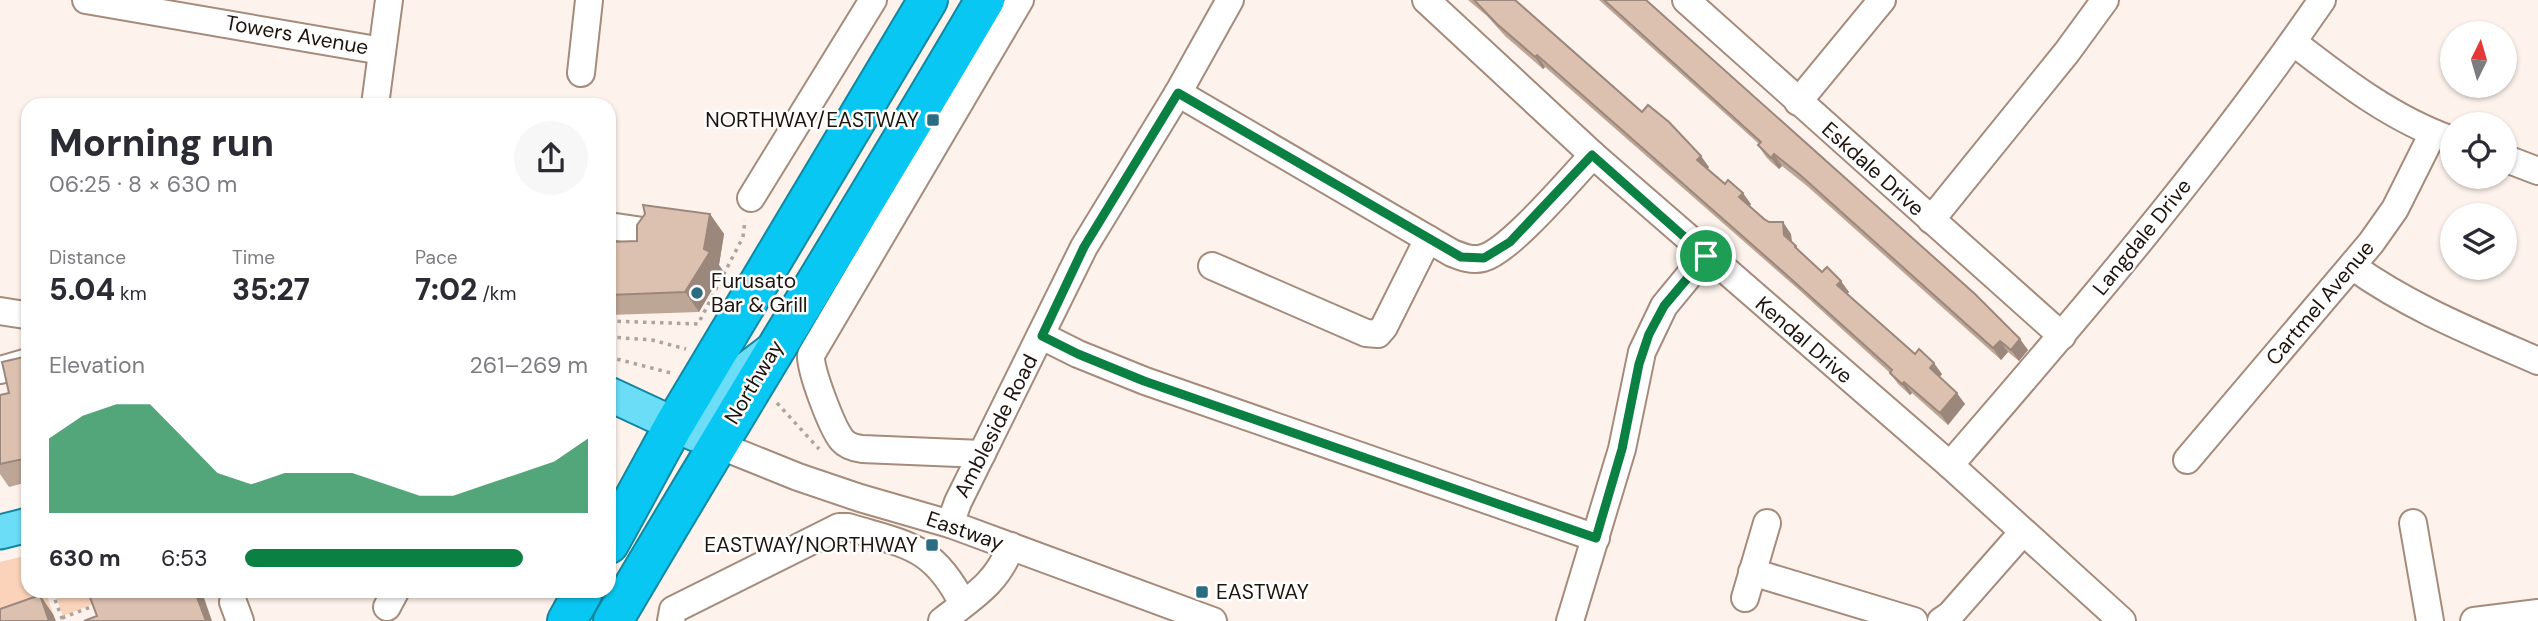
<!DOCTYPE html>
<html lang="en">
<head>
<meta charset="utf-8">
<style>
  body { margin:0; font-family:"DM Sans",sans-serif; background:#f7f7f7; color:#2b2b33; height:100vh; display:flex; flex-direction:column; font-size:26px; white-space:nowrap }
  * { box-sizing:border-box; margin:0 }
  p { font-size:23px; color:#7c7c81 }
  .icon { flex:none; width:38px; height:38px; fill:none; stroke:currentColor; stroke-width:2; stroke-linecap:round; stroke-linejoin:round }
  .map { position:relative; flex:1; overflow:hidden }
  .drawer { position:absolute; left:21px; top:98px; width:595px; height:500px; display:flex; flex-direction:column; background:#fff; border-radius:21px; box-shadow:0 2px 5px #0004 }
  .drawer>* { flex:none }
  .needle { width:46px; rotate:5deg }
  .fabs { position:absolute; left:2440px; top:21px; display:grid; gap:14px }
  .fabs a { display:grid; place-items:center; width:77px; height:77px; border-radius:50%; background:#fff; box-shadow:0 2px 5px #0004; font-size:35px }
  .pin { position:absolute; display:grid; place-items:center; width:60px; height:60px; color:#fff; margin:-30px; border:4px solid #fff; border-radius:50%; box-shadow:0 2px 7px #0007 }
  .round { display:grid; place-items:center; flex:none; width:74px; height:74px; border-radius:37px; background:#f7f7f7 }
  .headline { display:flex; align-items:center; justify-content:space-between; height:119px; padding:0 28px }
  h1 { font-size:38px; font-weight:800; line-height:52px }
  .figures { display:grid; grid-template-columns:repeat(3,1fr); gap:10px; height:119px; padding:7px 28px }
  .figures div { display:grid; align-content:center }
  .figures b { font-size:30px; font-weight:800 }
  .figures small { font-size:19px; font-weight:400 }
  .figures p { font-size:19px }
  .chart { height:196px; padding:14px 28px }
  .chart p { display:flex; justify-content:space-between }
  .chart svg { width:100%; height:126px; margin-top:7px; fill:#0b8043; opacity:.7 }
  ul { padding:0 28px; list-style:none; font-size:23px }
  li { display:grid; grid-template-columns:112px 84px 1fr; align-items:center; height:52px }
  li i { height:18px; border-radius:9px; background:#0b8043 }
  .map>svg:first-child { display:block }
  .green { fill:#fad3ba }
  .lines { fill:none; stroke-linecap:round; stroke-linejoin:round }
  .minor-casing { stroke:#a58b7b; stroke-width:30 }
  .major-casing { stroke:#1088a2; stroke-width:37 }
  .highway-casing { stroke:#1088a2; stroke-width:42 }
  .path { stroke:#aea39d; stroke-width:3.5; stroke-dasharray:3.5 5; stroke-linecap:butt }
  .minor { stroke:#fff; stroke-width:26 }
  .major { stroke:#6bddf7; stroke-width:33 }
  .highway { stroke:#08c7f2; stroke-width:38 }
  .wall { fill:#bea697 }
  .shaded-wall { fill:#9b877b }
  .building { fill:#ddc1b0; stroke:#9b877b; stroke-width:2 }
  .route-casing { stroke:#fff; stroke-width:14 }
  .route { stroke:#0b8043; stroke-width:9 }
  .poi-dot { fill:#2b6c80; stroke:#fff; stroke-width:2.5 }
  .labels { text-anchor:middle; stroke-width:5; stroke-linejoin:round; paint-order:stroke }
  .street-label { font-size:21px; fill:#1e140e; stroke:#fff }
  .poi-label { font-size:21px; fill:#1e140e; stroke:#fff; text-anchor:end }
</style>
</head>
<body>
<div class="map">
<svg width="2538" height="621" viewBox="0 0 2538 621">
  <rect width="100%" height="100%" fill="#fef3ec"/>
  <g class="green">
    <polygon points="28,555 28,592 46,592 53,614 0,621 0,562"/>
    <polygon points="54,592 94,592 98,602 63,616"/>
  </g>
  <g class="lines">
    <g class="minor-casing">
      <g id="minor">
        <polyline points="86,0 382,51"/>
        <polyline points="1426,0 1593,155 1950,465 2122,621"/>
        <polyline points="1686,0 2062,336"/>
        <path d="M2293,42C2342,80 2392,119 2452,140"/>
        <polyline points="581,73 589,0"/>
        <path d="M1178,93L1452,253C1462,257 1472,261 1483,258C1510,251 1571,178 1593,155"/>
        <polyline points="1798,102 1882,0"/>
        <polyline points="375,105 389,0"/>
        <polyline points="2504,158 2538,171"/>
        <polyline points="751,198 873,0"/>
        <polyline points="1931,220 2067,52 2105,0"/>
        <polyline points="609,226 643,231"/>
        <polyline points="1212,266 1366,333 1378,334 1384,327 1428,239"/>
        <path d="M2352,266C2409,307 2474,333 2538,361"/>
        <polyline points="0,311 25,315"/>
        <polyline points="1042,336 1078,354 1145,381 1596,538"/>
        <polyline points="0,370 28,362"/>
        <polyline points="716,444 798,477 860,498 950,524 1213,621"/>
        <path d="M982,454L862,449C855,448 847,446 842,440C832,428 810,370 811,355L1020,0"/>
        <polyline points="2187,460 2371,243 2395,209 2433,133"/>
        <path d="M1950,465C2080,315 2209,164 2322,0"/>
        <polyline points="2413,523 2430,621"/>
        <polyline points="950,524 958,502 1084,247 1178,93 1230,0"/>
        <polyline points="1752,572 1914,621"/>
        <polyline points="1745,598 1767,523"/>
        <polyline points="233,602 240,621"/>
        <polyline points="387,607 395,592"/>
        <path d="M671,621L673,610L839,527H848C907,545 933,545 963,604"/>
        <path d="M942,621C972,597 997,584 1011,546"/>
        <polyline points="1570,621 1622,449 1642,352 1664,306 1706,255"/>
        <polyline points="1941,621 1950,615 2023,532"/>
        <polyline points="2474,621 2538,613"/>
      </g>
    </g>
    <g class="major-casing">
      <g id="major">
        <polyline points="609,394 695,434"/>
        <path d="M674,425C711,424 710,406 730,384C740,372 757,362 769,352"/>
        <polyline points="0,532 28,525"/>
      </g>
    </g>
    <g class="highway-casing">
      <g id="highway">
        <polyline points="609,544 674,425 928,0"/>
        <polyline points="567,621 583,592"/>
        <path d="M613,621C735,413 863,208 985,0"/>
      </g>
    </g>
    <g class="path">
      <polyline points="609,321 698,324 743,237 745,220"/>
      <polyline points="609,337 652,340 686,349"/>
      <polyline points="609,357 671,373"/>
      <polyline points="777,403 819,449"/>
      <polyline points="52,592 63,621"/>
      <polyline points="62,618 96,605"/>
    </g>
    <use href="#minor" class="minor"/>
    <use href="#major" class="major"/>
    <use href="#highway" class="highway"/>
  </g>
  <g class="wall">
    <polygon points="1468,0 1515,0 1642,112 1709,167 1708,169 1751,204 1750,206 1769,222 1791,234 1792,242 1801,253 1822,272 1849,292 1847,294 1915,354 1942,374 1940,377 1965,404 1948,425 1912,393 1910,395 1898,384 1890,373 1798,289 1545,67 1543,69 1505,36 1487,16"/>
    <polygon points="1599,0 1646,0 2028,350 2019,361 2008,352 2001,360 1807,186 1782,166 1779,169 1772,163 1766,157 1758,145 1759,144"/>
    <polygon points="710,214 724,234 719,265 723,271 699,312 609,315 609,242 637,241"/>
    <polygon points="28,356 28,482 9,487 0,474 0,395 9,393"/>
    <polygon points="88,592 212,592 203,595 97,616"/>
  </g>
  <g class="shaded-wall">
    <polygon points="1537,55 1545,67 1543,69 1535,57"/>
    <polygon points="1774,154 1782,166 1779,169 1771,158"/>
    <polygon points="1701,156 1709,167 1705,171 1697,160"/>
    <polygon points="1743,193 1751,204 1748,208 1739,197"/>
    <polygon points="710,214 724,234 719,265 723,271 699,312 685,292 704,249"/>
    <polygon points="1783,222 1791,234 1792,247 1784,235"/>
    <polygon points="1841,281 1849,292 1845,297 1837,285"/>
    <polygon points="2020,339 2028,350 2019,361 2011,350"/>
    <polygon points="2000,341 2008,352 2001,360 1993,348"/>
    <polygon points="1934,363 1942,374 1938,379 1930,368"/>
    <polygon points="1904,382 1912,393 1910,395 1902,384"/>
    <polygon points="1957,393 1965,404 1948,425 1940,413"/>
    <polygon points="195,592 201,592 203,595 212,621 206,621"/>
    <polygon points="40,595 53,614 56,621 49,621"/>
  </g>
  <g class="building">
    <polygon points="1474,0 1515,0 1642,112 1648,105 1669,122 1701,156 1697,160 1725,184 1728,180 1743,193 1739,197 1764,219 1769,222 1783,222 1784,235 1796,246 1795,247 1822,272 1827,267 1841,281 1837,285 1915,354 1919,349 1934,363 1930,368 1957,393 1940,413 1904,382 1902,384 1890,373 1892,370 1790,278 1537,55 1535,57 1497,24"/>
    <polygon points="1604,0 1646,0 1975,294 2020,339 2011,350 2000,341 1993,348 1799,174 1774,154 1771,158 1758,145 1761,142"/>
    <polygon points="643,205 710,214 704,249 710,252 685,292 609,295 609,242 637,241 637,225 645,214"/>
    <polygon points="28,356 28,458 0,464 0,395 9,393 2,362"/>
    <polygon points="88,592 195,592 206,621 84,621 97,616"/>
    <polygon points="40,595 49,621 0,621 0,609"/>
  </g>
  <g class="lines">
    <g class="route-casing">
      <polygon id="route" points="1178,93 1461,257 1484,258 1510,242 1592,155 1706,256 1664,306 1649,334 1639,364 1622,449 1596,538 1144,381 1078,354 1042,336 1084,247"/>
    </g>
    <use href="#route" class="route"/>
  </g>
  <g class="poi-dot">
    <rect x="926" y="113" width="14" height="14" rx="3.5"/>
    <circle cx="697" cy="293" r="7"/>
    <rect x="925" y="538" width="14" height="14" rx="3.5"/>
    <rect x="1195" y="585" width="14" height="14" rx="3.5"/>
  </g>
  <g class="labels">
    <g class="street-label">
      <text transform="translate(297 35) rotate(10)" y="7">Towers Avenue</text>
      <text transform="translate(1873 169) rotate(42)" y="7">Eskdale Drive</text>
      <text transform="translate(2142 237) rotate(-51)" y="7">Langdale Drive</text>
      <text transform="translate(2320 303) rotate(-50)" y="7">Cartmel Avenue</text>
      <text transform="translate(1804 340) rotate(41)" y="7">Kendal Drive</text>
      <text transform="translate(754 382) rotate(-59)" y="7">Northway</text>
      <text transform="translate(996 426) rotate(-63)" y="7">Ambleside Road</text>
      <text transform="translate(965 531) rotate(19)" y="7">Eastway</text>
    </g>
    <g class="poi-label">
      <text x="919" y="127">NORTHWAY/EASTWAY</text>
      <text x="711" y="288" text-anchor="start">Furusato<tspan x="711" dy="24">Bar &amp; Grill</tspan></text>
      <text x="918" y="552">EASTWAY/NORTHWAY</text>
      <text x="1216" y="599" text-anchor="start">EASTWAY</text>
    </g>
  </g>
</svg>
<div class="fabs">
<a><svg class="needle" viewBox="-14 -14 28 28"><path d="M0-13l5 13h-10z" fill="#e53935"/><path d="M0 13l5-13h-10z" fill="#7c7c81"/></svg></a>
<a><svg class="icon" aria-label="locate" viewBox="0 0 24 24"><circle cx="12" cy="12" r="6"/><path d="M12 2v4M12 18v4M2 12h4M18 12h4"/></svg></a>
<a><svg class="icon" aria-label="layers" viewBox="0 0 24 24"><path d="M12 4l9 5-9 5-9-5zM3 14l9 5 9-5"/></svg></a>
</div>
<div class="pin" style="left:1706px;top:256px;background:#1e9e55"><svg class="icon" aria-label="arrive" viewBox="0 0 24 24"><path d="M6 21V4h12l-3 4 3 4H6"/></svg></div>
<section class="drawer">
<div class="headline"><div><h1>Morning run</h1><p>06:25 · 8 × 630 m</p></div><a class="round"><svg class="icon" aria-label="share" viewBox="0 0 24 24"><path d="M12 15V3M7 8l5-5 5 5M5 13v7h14v-7"/></svg></a></div>
<div class="figures">
<div><p>Distance</p><b>5.04<small> km</small></b></div>
<div><p>Time</p><b>35:27</b></div>
<div><p>Pace</p><b>7:02<small> /km</small></b></div>
</div>
<div class="chart"><p><span>Elevation</span>261–269 m</p>
<svg viewBox="0 0 160 44" preserveAspectRatio="none"><path d="M0 44V18L10 10L20 6L30 6L40 18L50 30L60 34L70 30L80 30L90 30L100 34L110 38L120 38L130 34L140 30L150 26L160 18V44z"/></svg>
</div>
<ul>
<li><b>630 m</b>6:53<i style="width:81%"></i></li>
</ul>
</section>
</div>
</body>
</html>
